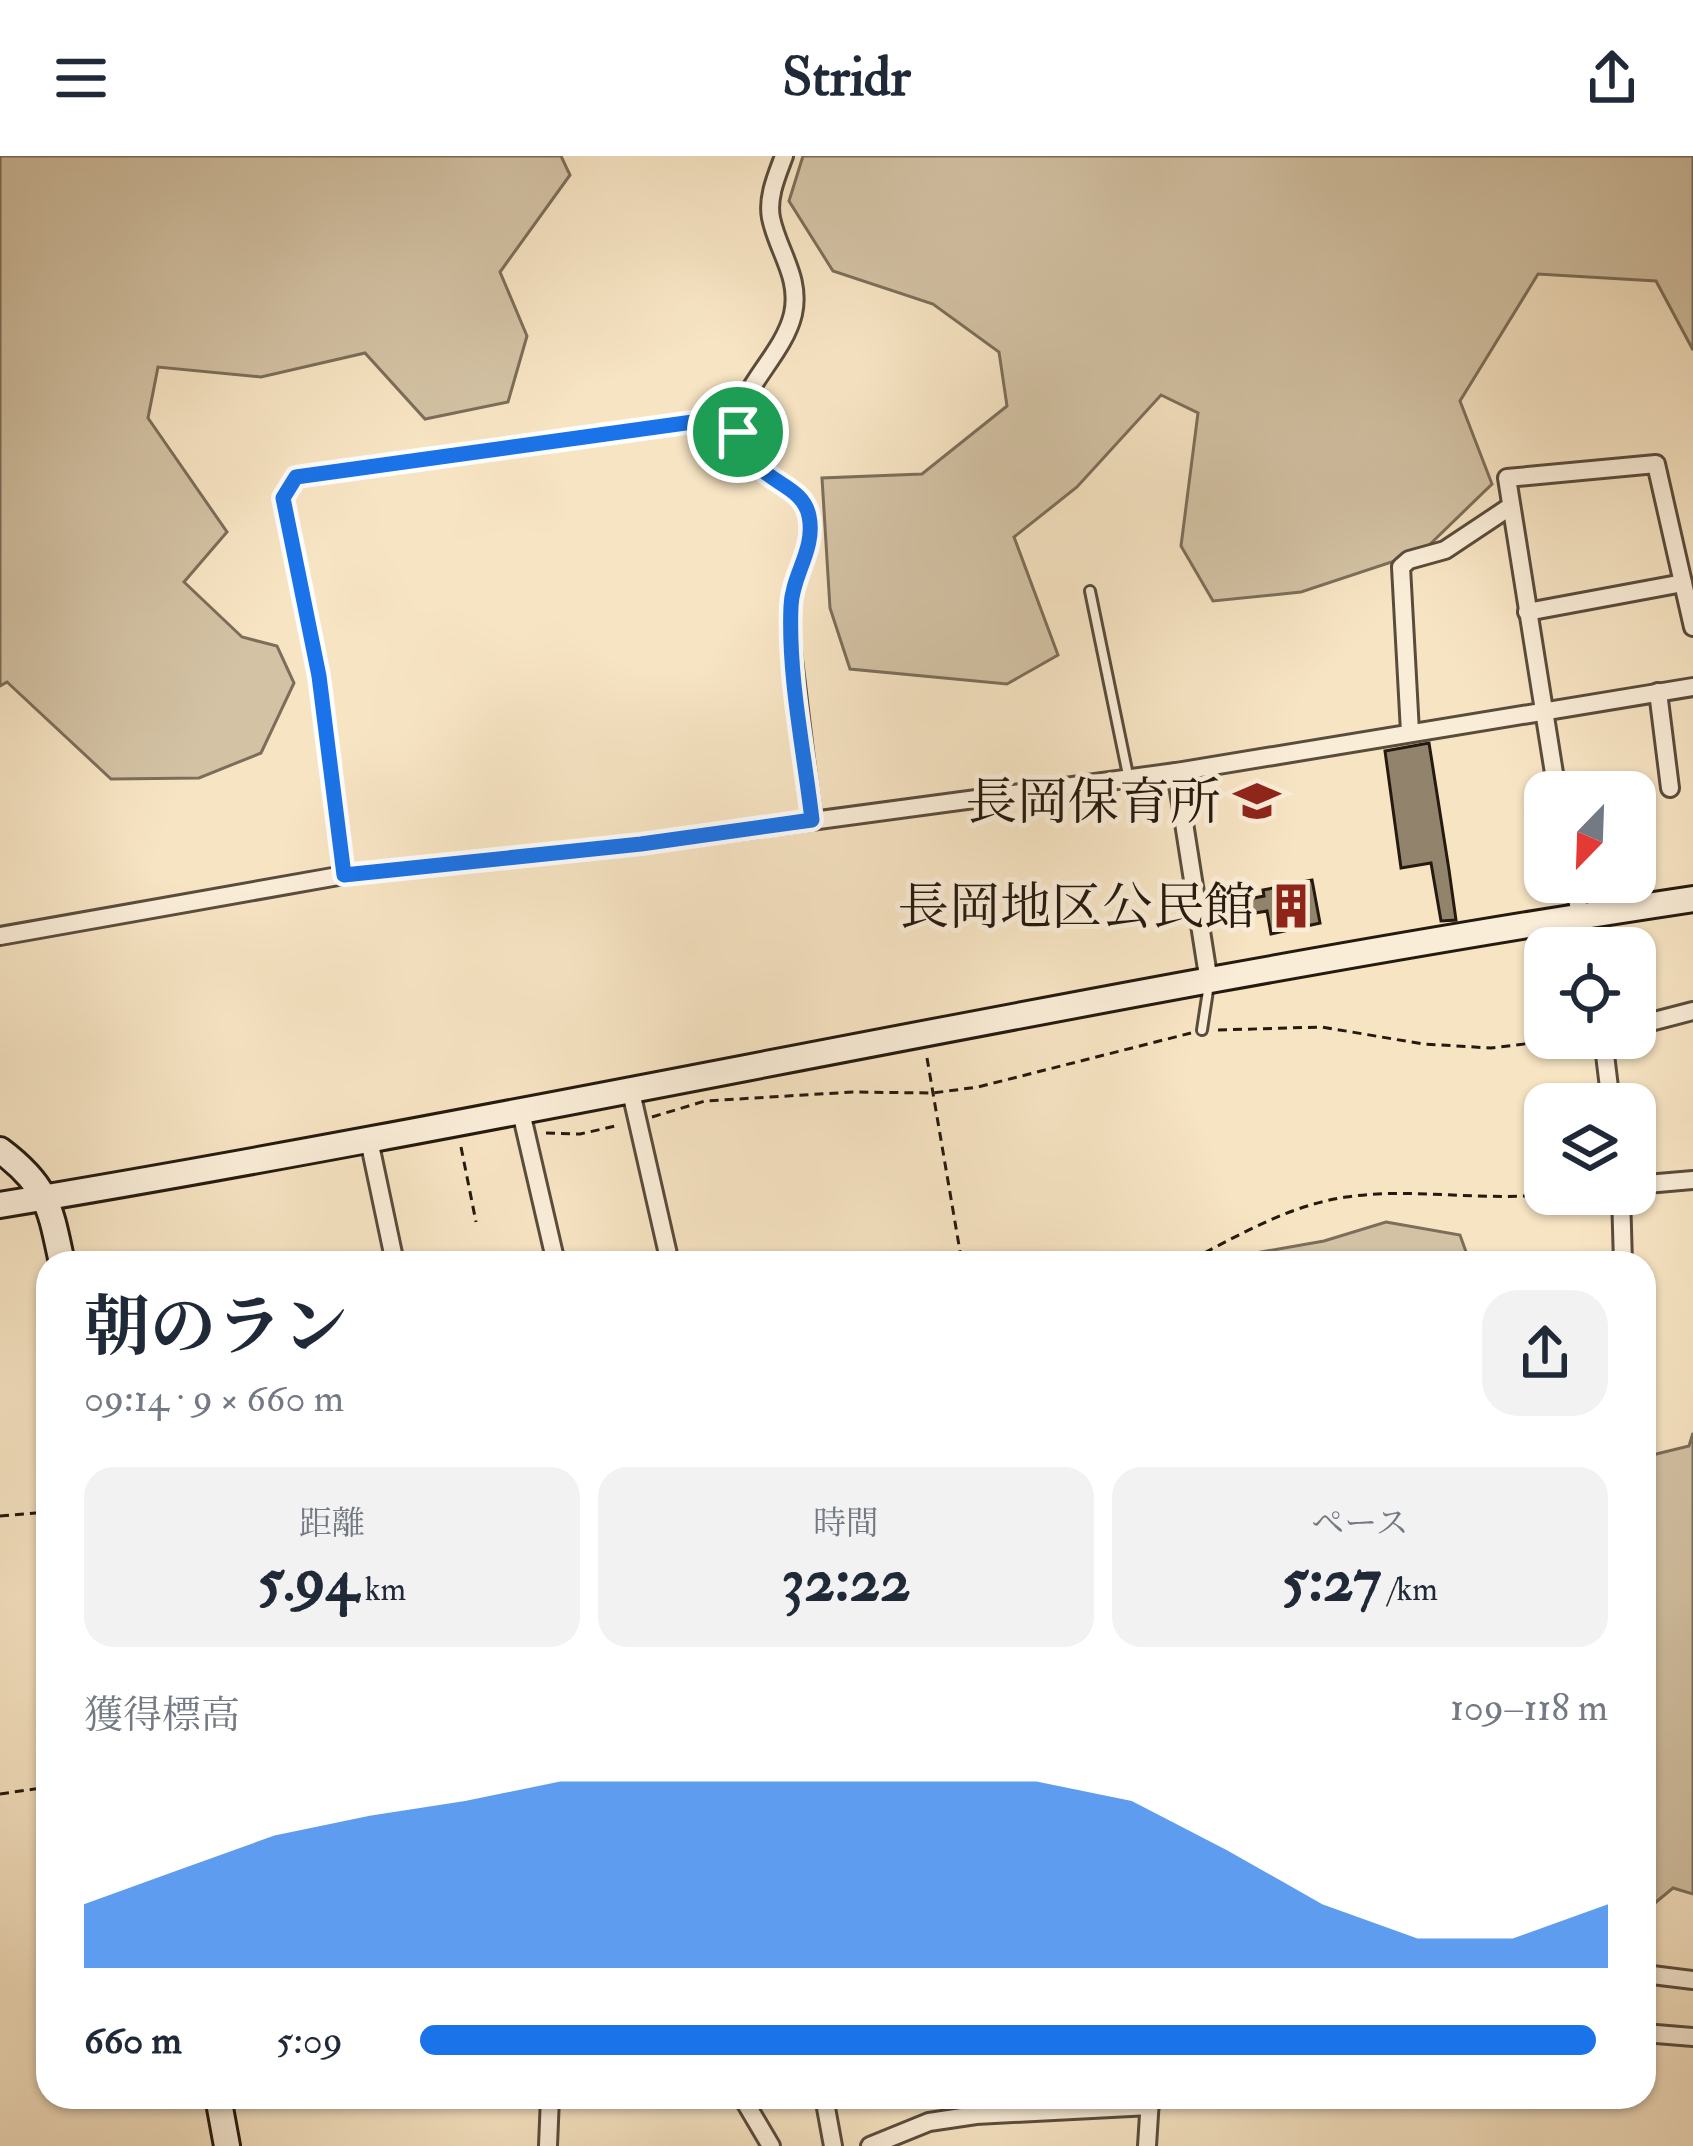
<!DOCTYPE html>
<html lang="ja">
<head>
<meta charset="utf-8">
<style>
  body { margin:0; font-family:"IM FELL Double Pica","Noto Serif JP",serif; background:#f2f2f3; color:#1f2937; height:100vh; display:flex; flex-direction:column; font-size:45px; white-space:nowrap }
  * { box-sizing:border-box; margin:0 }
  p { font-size:39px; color:#747a83 }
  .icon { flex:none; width:66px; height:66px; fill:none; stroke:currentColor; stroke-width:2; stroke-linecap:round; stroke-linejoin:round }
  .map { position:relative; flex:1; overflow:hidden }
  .side { position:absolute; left:36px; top:1095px; width:1620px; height:858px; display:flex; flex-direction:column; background:#fff; border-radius:36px; box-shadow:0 3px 9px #0004 }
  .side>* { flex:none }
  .needle { width:78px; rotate:203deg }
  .tools { position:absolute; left:1524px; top:615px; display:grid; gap:24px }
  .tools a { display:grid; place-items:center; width:132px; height:132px; border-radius:24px; background:#fff; box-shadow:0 3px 9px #0004; font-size:60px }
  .pin { position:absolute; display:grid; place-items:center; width:102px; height:102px; color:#fff; margin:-51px; border:6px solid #fff; border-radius:50%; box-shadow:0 3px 12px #0007 }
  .round { display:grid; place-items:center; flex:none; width:126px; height:126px; border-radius:36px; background:#f2f2f3 }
  .summary { display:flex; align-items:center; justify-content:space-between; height:204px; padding:0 48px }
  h1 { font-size:66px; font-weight:700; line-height:90px }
  .metrics { display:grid; grid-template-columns:repeat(3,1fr); gap:18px; height:204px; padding:12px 48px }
  .metrics div { display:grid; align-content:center; border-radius:30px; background:#f2f2f3; text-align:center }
  .metrics b { font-size:60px; font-weight:700 }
  .metrics small { font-size:33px; font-weight:400 }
  .metrics p { font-size:33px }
  .chart { height:336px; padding:24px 48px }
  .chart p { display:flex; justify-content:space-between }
  .chart svg { width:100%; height:216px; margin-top:12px; fill:#1a73e8; opacity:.7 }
  ul { padding:0 48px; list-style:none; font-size:39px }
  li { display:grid; grid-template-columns:192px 144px 1fr; align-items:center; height:90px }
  li i { height:30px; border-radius:15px; background:#1a73e8 }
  header { display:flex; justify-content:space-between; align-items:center; height:156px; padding:0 48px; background:#fff; font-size:54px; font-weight:700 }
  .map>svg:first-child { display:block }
  .green { fill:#d3c2a4; stroke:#7c6e5a; stroke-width:3 }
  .building { fill:#92836d; stroke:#251a0f; stroke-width:3 }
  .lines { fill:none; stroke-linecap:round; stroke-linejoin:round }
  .lane-casing { stroke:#5a4c3c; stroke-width:14 }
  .street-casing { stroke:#5a4c3c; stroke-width:22 }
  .secondary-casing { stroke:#251a0f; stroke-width:30 }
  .path { stroke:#251a0f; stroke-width:3; stroke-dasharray:9 6; stroke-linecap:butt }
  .lane { stroke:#faedd8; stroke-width:8 }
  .street { stroke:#faedd8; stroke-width:16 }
  .secondary { stroke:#faedd8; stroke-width:24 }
  .route-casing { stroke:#fff; stroke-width:24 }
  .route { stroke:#1a73e8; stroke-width:15 }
  .labels { text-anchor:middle; stroke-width:10; stroke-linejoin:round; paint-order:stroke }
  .poi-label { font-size:51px; fill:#251a0f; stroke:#faedd8; text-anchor:end }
</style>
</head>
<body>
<header><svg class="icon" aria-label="menu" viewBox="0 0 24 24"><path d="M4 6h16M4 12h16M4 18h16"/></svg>Stridr<svg class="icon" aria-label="share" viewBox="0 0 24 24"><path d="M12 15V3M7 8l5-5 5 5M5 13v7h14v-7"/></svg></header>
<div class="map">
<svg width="1693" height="1990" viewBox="0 0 1693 1990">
  <rect width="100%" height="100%" fill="#f7e4c3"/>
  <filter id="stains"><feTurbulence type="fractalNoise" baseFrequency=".00167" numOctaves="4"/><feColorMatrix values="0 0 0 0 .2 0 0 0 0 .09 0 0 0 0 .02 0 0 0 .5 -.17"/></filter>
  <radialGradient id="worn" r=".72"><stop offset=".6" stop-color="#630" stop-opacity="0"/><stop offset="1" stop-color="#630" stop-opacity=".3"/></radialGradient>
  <g class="green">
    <polygon points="0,0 561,0 570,19 500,116 527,180 508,246 425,263 365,197 261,221 158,211 148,262 227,376 184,426 242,481 277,490 294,527 261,597 199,622 111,623 7,526 0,530"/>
    <polygon points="803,0 1693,0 1693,194 1656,125 1538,118 1460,245 1492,328 1422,396 1301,436 1213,445 1181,390 1198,257 1161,239 1077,331 1014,381 1058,499 1007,528 850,513 830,452 822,322 922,318 1007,250 999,196 933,148 833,115 789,45"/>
    <polygon points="1386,1066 1460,1079 1470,1107 1241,1107 1250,1098 1324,1085"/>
    <polygon points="1693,1277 1693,1738 1673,1732 1644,1756 1644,1301 1689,1290"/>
  </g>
  <g class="building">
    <polygon points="1429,587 1449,714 1456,764 1441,765 1431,707 1401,712 1385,595"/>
    <polygon points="1312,724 1320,767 1271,778 1267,755 1232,761 1229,747 1264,740 1263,734"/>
  </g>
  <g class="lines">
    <g class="lane-casing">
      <g id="lane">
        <polyline points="1090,435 1128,619"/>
        <polyline points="1202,874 1209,828"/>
      </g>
    </g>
    <g class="street-casing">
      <g id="street">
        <path d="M784,0C777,19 767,41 771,62C778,96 801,121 793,158C783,202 729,241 739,279C752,325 800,324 809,358C817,390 795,416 791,446C788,476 794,508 797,537C802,579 807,622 813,664"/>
        <polyline points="1527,456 1683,427"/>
        <polyline points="1658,536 1670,632"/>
        <polyline points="1410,576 1401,411 1409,404 1445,394 1511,350"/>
        <polyline points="1176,616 1209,826"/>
        <polyline points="1557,636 1507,322 1656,308 1693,471"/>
        <polyline points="1574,726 1586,792"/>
        <polyline points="0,780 344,719 641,688 1176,616 1693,531"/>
        <polyline points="1635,870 1693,855"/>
        <polyline points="1603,882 1611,948"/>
        <polyline points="631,936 670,1107"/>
        <polyline points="521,956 556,1107"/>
        <polyline points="369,984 395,1107"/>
        <polyline points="1635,1029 1693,1024"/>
        <polyline points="1621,1038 1623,1107"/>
        <polyline points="1644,1818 1693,1824"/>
        <polyline points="1644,1877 1693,1881"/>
        <polyline points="742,1941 771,1990"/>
        <polyline points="824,1941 833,1990"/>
        <polyline points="548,1990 550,1941"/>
        <polyline points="870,1990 929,1966 976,1959 1150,1950"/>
        <polyline points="1147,1990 1150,1943"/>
      </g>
    </g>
    <g class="secondary-casing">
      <g id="secondary">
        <path d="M0,994C48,1030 50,1051 62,1107"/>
        <path d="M0,1049C566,955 1126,828 1693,743"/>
        <polyline points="218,1941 227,1990"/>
      </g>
    </g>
    <g class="path">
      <polyline points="341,700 319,521 283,342 295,321 723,262"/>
      <polyline points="1218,874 1322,871 1423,888 1491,892 1574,882"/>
      <polyline points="927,902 962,1107"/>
      <polyline points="652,961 705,945 853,936 933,937 978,931 1191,877"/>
      <polyline points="546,977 580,978 620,969"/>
      <polyline points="461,991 476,1066"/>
      <path d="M1194,1107L1200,1099C1247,1075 1292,1049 1346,1041C1413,1031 1482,1046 1550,1038"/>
      <polyline points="0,1360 48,1356"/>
      <polyline points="0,1638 48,1631"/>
    </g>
    <use href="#lane" class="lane"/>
    <use href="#street" class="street"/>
    <use href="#secondary" class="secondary"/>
  </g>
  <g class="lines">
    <g class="route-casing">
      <path id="route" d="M736,260C743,331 801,320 809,360C816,393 792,419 791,450C788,521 804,594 812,664L641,688L344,719L319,520L283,342L296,321Z"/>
    </g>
    <use href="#route" class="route"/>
  </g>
  <defs>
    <g id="school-bare" transform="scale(3.6)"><path d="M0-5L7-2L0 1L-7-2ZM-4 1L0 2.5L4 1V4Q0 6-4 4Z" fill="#8f2418" stroke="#faedd8" stroke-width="2.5" paint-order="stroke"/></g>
    <g id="building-bare" transform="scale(3.6)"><path d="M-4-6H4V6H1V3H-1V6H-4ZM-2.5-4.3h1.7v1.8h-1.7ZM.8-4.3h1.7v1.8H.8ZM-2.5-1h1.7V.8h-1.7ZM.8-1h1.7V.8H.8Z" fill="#8f2418" stroke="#faedd8" stroke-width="2.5" paint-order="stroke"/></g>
  </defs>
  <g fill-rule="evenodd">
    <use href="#school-bare" x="1257" y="645"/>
    <use href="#building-bare" x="1291" y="750"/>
  </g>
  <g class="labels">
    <g class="poi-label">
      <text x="1221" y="663">長岡保育所</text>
      <text x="1255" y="768">長岡地区公民館</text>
    </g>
  </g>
  <rect width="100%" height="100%" filter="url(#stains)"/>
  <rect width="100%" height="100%" fill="url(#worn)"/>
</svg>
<div class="tools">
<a><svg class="needle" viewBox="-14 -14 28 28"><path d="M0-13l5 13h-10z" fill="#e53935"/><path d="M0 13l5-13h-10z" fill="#747a83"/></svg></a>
<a><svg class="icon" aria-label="locate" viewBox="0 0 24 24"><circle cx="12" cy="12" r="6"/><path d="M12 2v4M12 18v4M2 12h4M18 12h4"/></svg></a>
<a><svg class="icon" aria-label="layers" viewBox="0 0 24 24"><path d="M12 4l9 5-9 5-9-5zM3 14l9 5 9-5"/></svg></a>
</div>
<div class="pin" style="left:738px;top:276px;background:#1e9e55"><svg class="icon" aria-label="arrive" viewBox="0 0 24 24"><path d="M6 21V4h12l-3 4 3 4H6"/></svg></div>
<section class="side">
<div class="summary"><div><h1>朝のラン</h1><p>09:14 · 9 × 660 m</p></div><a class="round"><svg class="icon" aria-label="share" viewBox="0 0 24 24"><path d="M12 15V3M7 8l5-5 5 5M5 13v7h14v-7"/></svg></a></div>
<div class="metrics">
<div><p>距離</p><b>5.94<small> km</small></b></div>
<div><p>時間</p><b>32:22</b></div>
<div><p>ペース</p><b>5:27<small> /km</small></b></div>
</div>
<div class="chart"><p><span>獲得標高</span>109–118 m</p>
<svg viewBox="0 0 160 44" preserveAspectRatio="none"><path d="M0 44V31L10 24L20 17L30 13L40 10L50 6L60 6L70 6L80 6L90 6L100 6L110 10L120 20L130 31L140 38L150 38L160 31V44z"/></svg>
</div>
<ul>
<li><b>660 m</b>5:09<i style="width:99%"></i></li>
</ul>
</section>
</div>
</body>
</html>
